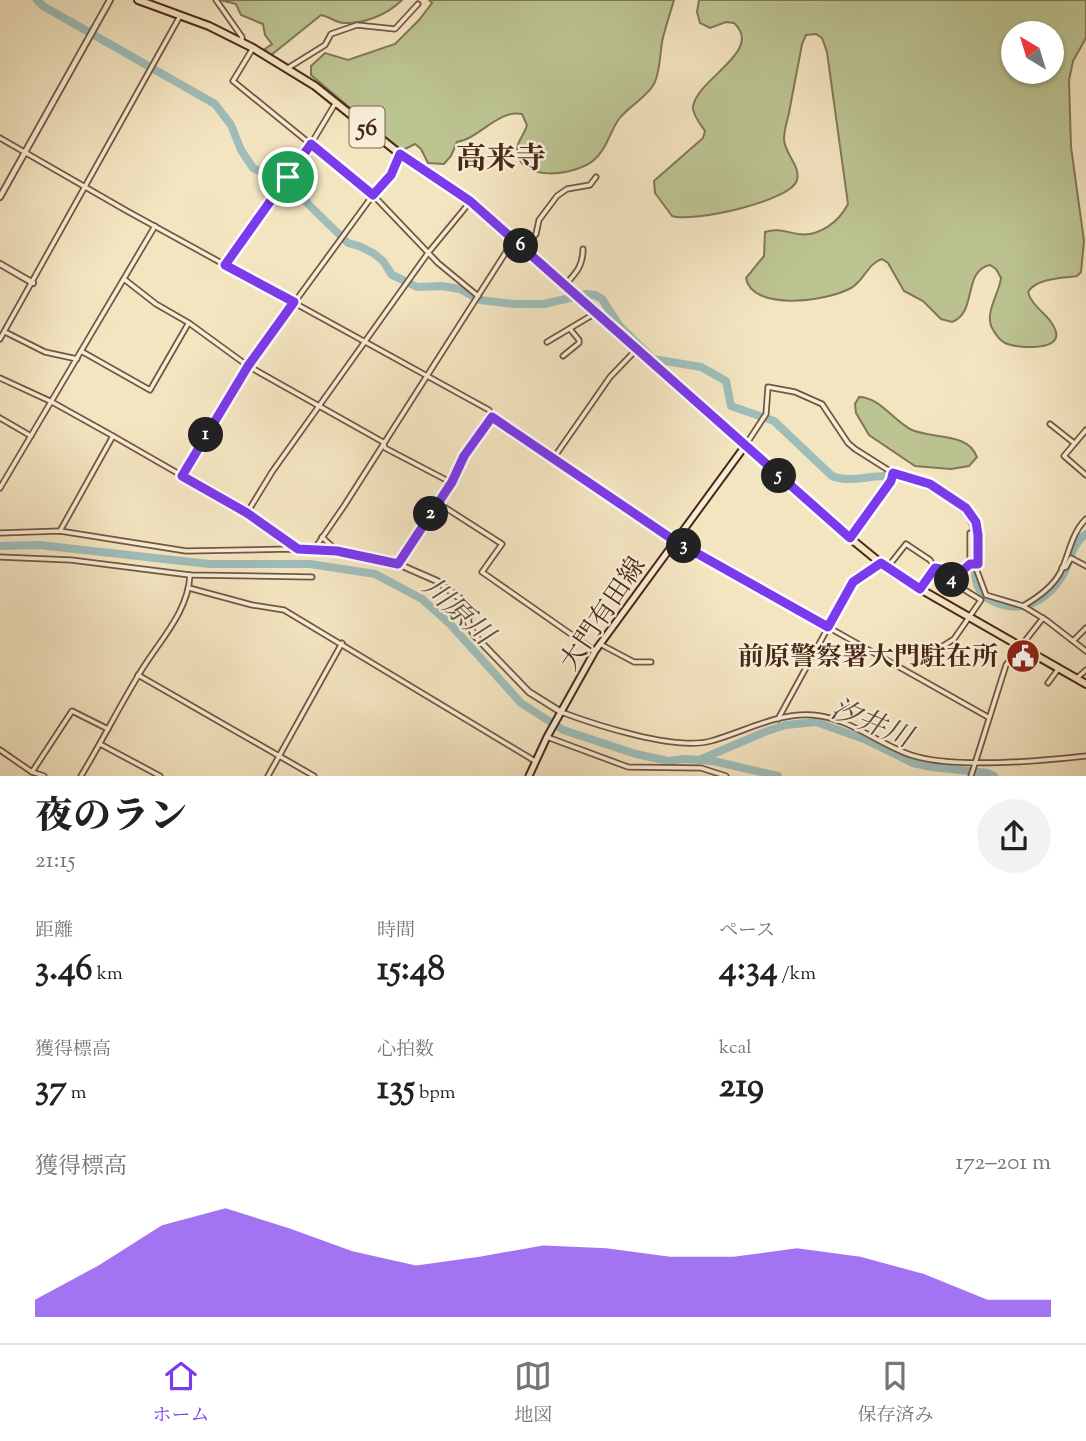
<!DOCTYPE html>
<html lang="ja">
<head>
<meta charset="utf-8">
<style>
  body { margin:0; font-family:"Sorts Mill Goudy","Noto Serif JP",serif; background:#f2f2f2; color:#222; height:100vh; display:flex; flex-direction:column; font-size:26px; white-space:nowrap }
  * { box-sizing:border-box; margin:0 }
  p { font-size:23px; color:#767676 }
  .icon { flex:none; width:38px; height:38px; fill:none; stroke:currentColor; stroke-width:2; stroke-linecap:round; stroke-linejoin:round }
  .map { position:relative; height:776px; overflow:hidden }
  .drawer { display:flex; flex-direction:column; background:#fff; flex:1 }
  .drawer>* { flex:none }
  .needle { width:46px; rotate:322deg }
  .controls { position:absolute; left:1001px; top:21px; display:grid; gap:14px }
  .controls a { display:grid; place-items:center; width:63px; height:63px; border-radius:50%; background:#fff; box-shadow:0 2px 5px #0004; font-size:35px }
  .pin { position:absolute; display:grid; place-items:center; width:60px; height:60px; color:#fff; margin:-30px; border:4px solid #fff; border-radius:50%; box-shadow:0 2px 7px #0007 }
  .km { position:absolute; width:35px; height:35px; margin:-18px; border-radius:50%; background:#222; color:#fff; font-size:19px; line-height:35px; text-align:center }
  .round { display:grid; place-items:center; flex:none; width:74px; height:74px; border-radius:37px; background:#f2f2f2 }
  .headline { display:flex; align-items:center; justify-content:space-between; height:119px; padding:0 35px }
  h1 { font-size:38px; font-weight:800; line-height:52px }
  .stats { display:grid; grid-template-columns:repeat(3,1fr); gap:10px; height:119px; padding:7px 35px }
  .stats div { display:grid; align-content:center }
  .stats b { font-size:35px; font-weight:800 }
  .stats small { font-size:19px; font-weight:400 }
  .stats p { font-size:19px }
  .chart { height:196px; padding:14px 35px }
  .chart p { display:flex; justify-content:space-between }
  .chart svg { width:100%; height:126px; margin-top:7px; fill:#7c3aed; opacity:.7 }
  .tab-bar { display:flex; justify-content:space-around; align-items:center; height:98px; border-top:2px solid #e0e0e0; background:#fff; font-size:19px; color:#767676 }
  .tab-bar a { display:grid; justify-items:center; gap:4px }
  .tab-bar .selected { color:#7c3aed }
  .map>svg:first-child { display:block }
  .green { fill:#bcc492; stroke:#837656; stroke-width:2; fill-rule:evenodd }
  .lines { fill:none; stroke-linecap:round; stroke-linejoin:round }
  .river { stroke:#9ebdba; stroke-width:8 }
  .minor-casing { stroke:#745743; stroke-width:7 }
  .tertiary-casing { stroke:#745743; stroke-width:8 }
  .secondary-casing { stroke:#4a2819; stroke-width:9 }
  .primary-casing { stroke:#4a2819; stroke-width:10 }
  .minor { stroke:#f8eed7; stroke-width:3.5 }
  .tertiary { stroke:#f8eed7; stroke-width:4.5 }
  .secondary { stroke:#f8eed7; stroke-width:5 }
  .primary { stroke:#f4e5c1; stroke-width:6 }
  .route-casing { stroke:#fff; stroke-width:14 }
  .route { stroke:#7c3aed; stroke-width:9 }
  .labels { text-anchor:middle; stroke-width:5; stroke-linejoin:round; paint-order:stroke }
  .shield { fill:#f8eed7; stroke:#7e6352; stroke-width:2 }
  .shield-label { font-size:24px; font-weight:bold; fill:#4a2819 }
  .street-label { font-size:26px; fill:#4a2819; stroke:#f8eed7 }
  .poi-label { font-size:26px; font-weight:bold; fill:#4a2819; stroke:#f8eed7; text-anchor:end }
  .water-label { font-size:28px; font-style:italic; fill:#5f4d41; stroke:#f8eed7 }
  .quarter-label { font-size:30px; font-weight:bold; fill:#4a2819; stroke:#f8eed7 }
</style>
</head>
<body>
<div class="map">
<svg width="1086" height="776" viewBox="0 0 1086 776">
  <rect width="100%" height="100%" fill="#f4e5c1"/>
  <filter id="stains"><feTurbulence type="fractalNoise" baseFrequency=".00286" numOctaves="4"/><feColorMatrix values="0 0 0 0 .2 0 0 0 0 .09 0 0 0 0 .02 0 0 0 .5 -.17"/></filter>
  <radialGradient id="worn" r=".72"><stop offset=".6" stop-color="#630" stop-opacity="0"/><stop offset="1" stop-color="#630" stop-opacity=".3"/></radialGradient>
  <g class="green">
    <path d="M220,0H402C387,15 364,24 343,23C335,22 328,16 321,15L270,56L265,49L272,44L265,35L263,24L241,15L236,4Z"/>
    <path d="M429,0H674C670,14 665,28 662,42C660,55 660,72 654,84C646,98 629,106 619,119C610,131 607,149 594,160C577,175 519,184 517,150C517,141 525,134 527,125L522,114C499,109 480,138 457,142L451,156L444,164L428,163L421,149L415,144L401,151L311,75V66L325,53L348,60L395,44L419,20L432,3Z"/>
    <path d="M699,0H1086V38L1073,61L1069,80L1071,147L1084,241L1081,272L1077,276C1063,278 1036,278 1028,292C1032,308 1052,316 1056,332C1061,352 1015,348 1005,343C999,340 994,332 991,326C986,310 999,294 1001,278L996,269L990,265C962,271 978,312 952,322L941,319L923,301L904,291L888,263L882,259C868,263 864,281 851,288C828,301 752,312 746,278L764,256L765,232C777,228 786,232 798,234C819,237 839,222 848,204L827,52L822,38L816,34L806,35L802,44C798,67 793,90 789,113C787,121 784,131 784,139C784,153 801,166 797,180C792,201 692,223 672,216L655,193L654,181L703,138L705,131C701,125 692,114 693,107C696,79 765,51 734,23L726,22L710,28L700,23L697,12ZM1013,33H1052V72H1013Z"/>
    <path d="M859,397C879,397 893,420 910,429C931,440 967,431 977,457L969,466L951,469L915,466L869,435L856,413L855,404Z"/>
  </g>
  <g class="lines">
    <g class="river">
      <path d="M37,0L43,6L215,104L231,125L241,150L253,168L269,176L293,181L299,186L307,203L348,243L359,246L373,253L383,261L392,275L401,279L417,287L442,286L460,289L480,300L515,304H544L587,294L595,295L602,299L619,325L653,359L701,367L726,381L731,406L774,421L832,476C848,483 868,476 885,476C900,477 923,483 936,491C947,497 962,507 969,517C983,538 964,583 987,598C1017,617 1046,603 1063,575C1071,560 1071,545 1086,534"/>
      <polyline points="0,546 39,545 209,564 310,564 375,574 422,599 450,624 521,703 563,730 636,754 668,761 684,759 713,761 778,776"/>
      <polyline points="699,760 767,731 786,725 816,722 864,739 913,763 931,767 988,773 994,776"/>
    </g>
    <g class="minor-casing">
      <g id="minor">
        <polyline points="216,0 242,37 242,42"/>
        <polyline points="253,48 233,81 373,195 438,263 478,296"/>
        <polyline points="288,68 325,45 331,34 357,25 395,29 418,4"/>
        <polyline points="0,138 127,211 489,410 492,417 675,541 988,717"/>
        <polyline points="524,249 536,234 539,220 557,196 567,189 590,185 596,177"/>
        <polyline points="225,265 311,144 335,104"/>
        <polyline points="124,279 156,304 189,323 248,366 383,442 385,448 452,483 398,564 337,551 322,537"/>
        <path d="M565,285C576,273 583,266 583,249"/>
        <polyline points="5,332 45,352 77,359"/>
        <polyline points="0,339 180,16"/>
        <polyline points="547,342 594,314"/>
        <polyline points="81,351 150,390 188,324"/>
        <polyline points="563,356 579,343 579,340 570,329"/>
        <polyline points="0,378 52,402 113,436 247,513 295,547"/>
        <polyline points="0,418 31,436"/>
        <polyline points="1050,424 1074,443"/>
        <polyline points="1086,430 1064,456 1086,475"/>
        <polyline points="745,446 766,414 768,387 795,392 822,404 848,443 855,449 893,473 930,484 966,508 976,522 978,535 977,571 986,595 1023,606 1046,620 1086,651"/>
        <polyline points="553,459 610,377 636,350"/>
        <polyline points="182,476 248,366 373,195 391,175 400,154"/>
        <polyline points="452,483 464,456 492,417"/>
        <polyline points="0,488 155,226"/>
        <polyline points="438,503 502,544 482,572 595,651"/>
        <polyline points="247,513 272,472 428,253 470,202"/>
        <polyline points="60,531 113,436"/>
        <polyline points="0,533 60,531 186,551 291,549 313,551 344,506 513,241"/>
        <polyline points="850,538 891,481 893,473"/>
        <polyline points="313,551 335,551"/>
        <polyline points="0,557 71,560 190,575 312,577"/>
        <polyline points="970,564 970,533"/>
        <polyline points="887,568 906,544 930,560 935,568 920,589"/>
        <polyline points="935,568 940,569 960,587 981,600 954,639 943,646"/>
        <polyline points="1062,568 1066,567 1071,558 1086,566"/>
        <polyline points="952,580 970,564 978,564"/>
        <polyline points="189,588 252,605 284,610 535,761"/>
        <path d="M1023,606C1037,598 1052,588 1060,573C1069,556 1071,533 1086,519"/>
        <polyline points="1074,640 1086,628"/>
        <polyline points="600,644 634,662 651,662"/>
        <polyline points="138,675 314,776"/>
        <polyline points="1077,678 1086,670"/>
        <polyline points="1048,683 1059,668"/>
        <path d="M561,712C596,725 675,751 711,741C744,732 778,712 813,715C850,718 878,744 911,755C952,769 1042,761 1086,756"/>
        <polyline points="778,719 853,582 881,563"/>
        <polyline points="547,737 628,767 701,768 726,776"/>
        <polyline points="100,744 160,776"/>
        <polyline points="0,750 32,772 44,776"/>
        <polyline points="32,772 72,711 108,729"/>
        <path d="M81,776C101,743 118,709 138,676C157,643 188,614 190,575"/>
        <polyline points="268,776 342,643"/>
        <polyline points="971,776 1006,665 1043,618"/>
      </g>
    </g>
    <g class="tertiary-casing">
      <g id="tertiary">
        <polyline points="0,197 110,0"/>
        <polyline points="0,264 33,283"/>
        <polyline points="398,564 437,581 466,603 469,609 468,622 474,635 529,692 561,712"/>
      </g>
    </g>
    <g class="secondary-casing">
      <polyline id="secondary" points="529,776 547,737 595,651 745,446"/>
    </g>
    <g class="primary-casing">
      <polyline id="primary" points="138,0 209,26 253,48 315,86 400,154 470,201 745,446 850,538 894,574 1086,684"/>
    </g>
    <use href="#minor" class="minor"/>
    <use href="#tertiary" class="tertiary"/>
    <use href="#secondary" class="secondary"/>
    <use href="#primary" class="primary"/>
  </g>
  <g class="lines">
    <g class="route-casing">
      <polygon id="route" points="311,144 373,195 391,175 400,154 470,201 850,538 891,481 893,473 930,484 966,508 976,522 978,535 978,564 970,564 952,580 940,569 935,568 920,589 881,563 853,582 828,627 675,541 492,417 464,456 452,482 398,564 337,551 298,549 247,513 182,476 248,366 294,302 225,265"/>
    </g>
    <use href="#route" class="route"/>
  </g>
  <defs>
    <g id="civic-disc" transform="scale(1.75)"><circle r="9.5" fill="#8f2418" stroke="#f8eed7"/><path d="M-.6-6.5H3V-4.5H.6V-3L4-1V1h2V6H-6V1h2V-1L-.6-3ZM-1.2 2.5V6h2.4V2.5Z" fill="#fff"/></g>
  </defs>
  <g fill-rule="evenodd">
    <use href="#civic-disc" x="1023" y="656"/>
  </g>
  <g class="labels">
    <rect class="shield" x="349.5" y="106.5" width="35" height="41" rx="5"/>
    <g class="shield-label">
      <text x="367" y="135">56</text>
    </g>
    <g class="street-label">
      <text transform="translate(602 613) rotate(-56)" y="9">大門有田線</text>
    </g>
    <g class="poi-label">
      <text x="998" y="665">前原警察署大門駐在所</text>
    </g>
    <g class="water-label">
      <text transform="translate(459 610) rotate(43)" y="10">川原川</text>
      <text transform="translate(872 722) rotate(22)" y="10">汐井川</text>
    </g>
    <g class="quarter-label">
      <text x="501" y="168">高来寺</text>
    </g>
  </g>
  <rect width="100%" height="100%" filter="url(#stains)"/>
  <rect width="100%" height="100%" fill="url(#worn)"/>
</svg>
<div class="controls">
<a><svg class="needle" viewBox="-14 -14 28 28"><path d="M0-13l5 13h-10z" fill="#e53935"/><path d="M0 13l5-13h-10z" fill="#767676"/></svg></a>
</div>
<div class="pin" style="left:288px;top:177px;background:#1e9e55"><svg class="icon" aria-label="arrive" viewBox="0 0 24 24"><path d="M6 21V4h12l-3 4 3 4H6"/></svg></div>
<b class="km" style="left:206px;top:435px">1</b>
<b class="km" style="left:431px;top:514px">2</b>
<b class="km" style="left:684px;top:546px">3</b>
<b class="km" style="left:952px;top:580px">4</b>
<b class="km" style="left:779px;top:476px">5</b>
<b class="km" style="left:521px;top:246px">6</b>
</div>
<section class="drawer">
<div class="headline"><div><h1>夜のラン</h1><p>21:15</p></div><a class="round"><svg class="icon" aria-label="share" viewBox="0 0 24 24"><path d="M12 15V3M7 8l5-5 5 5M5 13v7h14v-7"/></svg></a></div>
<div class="stats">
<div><p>距離</p><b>3.46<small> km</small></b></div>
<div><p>時間</p><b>15:48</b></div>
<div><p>ペース</p><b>4:34<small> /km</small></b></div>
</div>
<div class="stats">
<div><p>獲得標高</p><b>37<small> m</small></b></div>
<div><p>心拍数</p><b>135<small> bpm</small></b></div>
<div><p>kcal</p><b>219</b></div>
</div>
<div class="chart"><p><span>獲得標高</span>172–201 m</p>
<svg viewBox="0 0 160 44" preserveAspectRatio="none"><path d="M0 44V38L10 26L20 12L30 6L40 13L50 21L60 26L70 23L80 19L90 20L100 23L110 23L120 20L130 23L140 29L150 38L160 38V44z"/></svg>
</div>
</section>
<nav class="tab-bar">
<a class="selected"><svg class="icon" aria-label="home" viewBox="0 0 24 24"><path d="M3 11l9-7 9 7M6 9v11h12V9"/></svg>ホーム</a>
<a><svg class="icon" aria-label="map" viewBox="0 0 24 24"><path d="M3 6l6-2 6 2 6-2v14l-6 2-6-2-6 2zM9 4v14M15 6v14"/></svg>地図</a>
<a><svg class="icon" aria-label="saved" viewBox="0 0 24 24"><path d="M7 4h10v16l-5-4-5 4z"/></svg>保存済み</a>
</nav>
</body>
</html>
